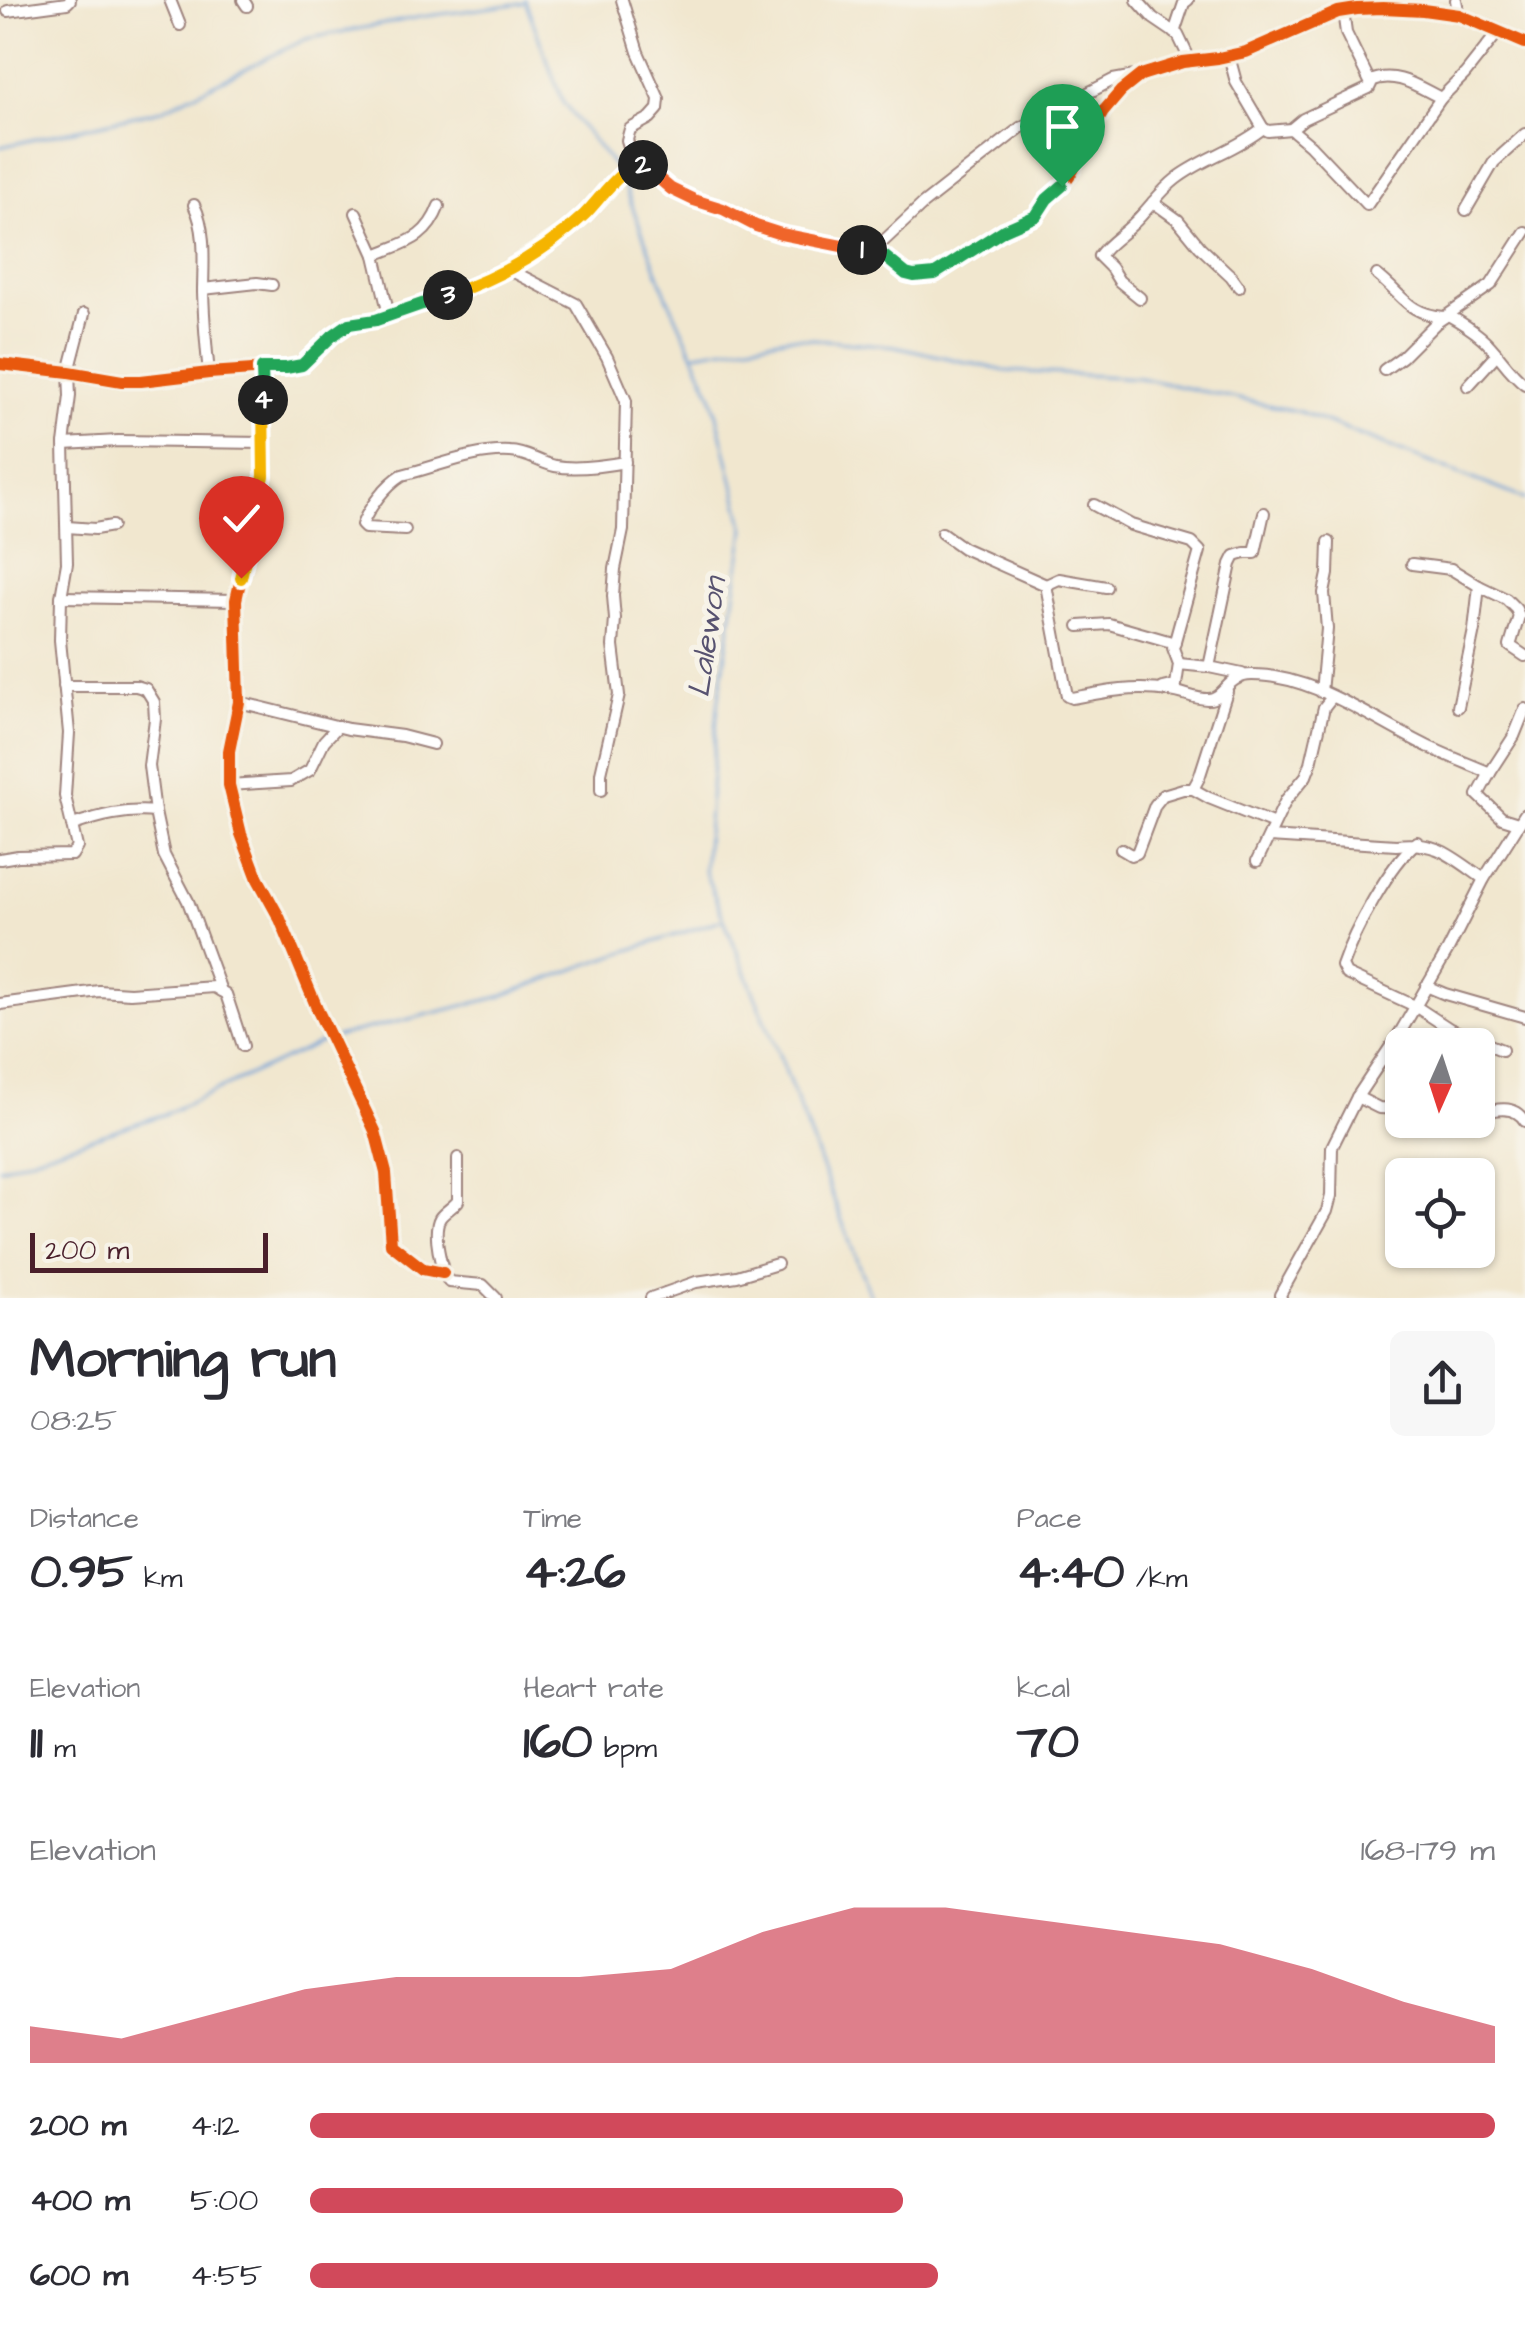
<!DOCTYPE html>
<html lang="en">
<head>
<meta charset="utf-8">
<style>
  body { margin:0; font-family:"Architects Daughter",sans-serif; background:#f7f7f7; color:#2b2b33; height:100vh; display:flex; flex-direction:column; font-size:38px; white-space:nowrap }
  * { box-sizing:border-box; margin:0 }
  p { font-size:32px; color:#7c7c81 }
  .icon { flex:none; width:55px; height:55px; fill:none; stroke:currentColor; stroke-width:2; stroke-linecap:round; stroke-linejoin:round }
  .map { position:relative; height:1298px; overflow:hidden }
  .side { display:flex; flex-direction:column; background:#fff; flex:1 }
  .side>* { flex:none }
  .needle { width:65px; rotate:183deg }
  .buttons { position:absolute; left:1385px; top:1028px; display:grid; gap:20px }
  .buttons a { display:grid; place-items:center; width:110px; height:110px; border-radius:15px; background:#fff; box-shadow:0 2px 8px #0004; font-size:50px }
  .scale { position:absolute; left:30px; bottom:25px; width:238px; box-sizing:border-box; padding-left:10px; border:5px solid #4a1f2b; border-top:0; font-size:28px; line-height:35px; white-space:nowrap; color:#4a1f2b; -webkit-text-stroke:8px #f7f3e8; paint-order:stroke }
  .pin { position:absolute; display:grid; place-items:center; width:85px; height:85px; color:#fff; margin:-102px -42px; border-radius:50% 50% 50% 0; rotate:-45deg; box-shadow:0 0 10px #0007 }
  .pin .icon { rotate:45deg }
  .km { position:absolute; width:50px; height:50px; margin:-25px; border-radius:50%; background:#222; color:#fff; font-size:28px; line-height:50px; text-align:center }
  .round { display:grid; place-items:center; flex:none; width:105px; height:105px; border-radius:15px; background:#f7f7f7 }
  .headline { display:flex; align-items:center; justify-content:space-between; height:170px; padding:0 30px }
  h1 { font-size:55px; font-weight:700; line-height:75px }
  .figures { display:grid; grid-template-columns:repeat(3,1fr); gap:15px; height:170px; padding:10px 30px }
  .figures div { display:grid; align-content:center }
  .figures b { font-size:50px; font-weight:700 }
  .figures small { font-size:28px; font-weight:400 }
  .figures p { font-size:28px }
  .chart { height:280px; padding:20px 30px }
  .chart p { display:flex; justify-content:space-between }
  .chart svg { width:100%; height:180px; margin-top:10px; fill:#d1495b; opacity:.7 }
  ul { padding:0 30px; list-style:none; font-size:32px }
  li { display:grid; grid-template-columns:160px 120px 1fr; align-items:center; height:75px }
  li i { height:25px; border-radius:12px; background:#d1495b }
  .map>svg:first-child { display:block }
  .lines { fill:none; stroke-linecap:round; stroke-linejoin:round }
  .stream { stroke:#6b9fd7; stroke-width:2.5 }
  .minor-casing { stroke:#9e837d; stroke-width:14 }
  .minor { stroke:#fff; stroke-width:10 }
  .cycleway-casing { stroke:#f7f3e8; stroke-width:19 }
  .cycleway { stroke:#e8590c; stroke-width:12 }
  .split-1-casing { stroke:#fff; stroke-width:20 }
  .split-2-casing { stroke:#fff; stroke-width:20 }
  .split-3-casing { stroke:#fff; stroke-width:20 }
  .split-4-casing { stroke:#fff; stroke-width:20 }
  .split-5-casing { stroke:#fff; stroke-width:20 }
  .split-1 { stroke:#22a559; stroke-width:12 }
  .split-2 { stroke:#f0652b; stroke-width:12 }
  .split-3 { stroke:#f5b400; stroke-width:12 }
  .split-4 { stroke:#22a559; stroke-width:12 }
  .split-5 { stroke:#f5b400; stroke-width:12 }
  .labels { text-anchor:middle; stroke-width:10; stroke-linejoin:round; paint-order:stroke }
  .water-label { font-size:32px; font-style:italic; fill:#575270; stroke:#f7f3e8 }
</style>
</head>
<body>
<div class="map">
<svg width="1525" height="1298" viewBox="0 0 1525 1298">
  <rect width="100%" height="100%" fill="#f7f3e8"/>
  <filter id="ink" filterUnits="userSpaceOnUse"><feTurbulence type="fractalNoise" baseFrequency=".01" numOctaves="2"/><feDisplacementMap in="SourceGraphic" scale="20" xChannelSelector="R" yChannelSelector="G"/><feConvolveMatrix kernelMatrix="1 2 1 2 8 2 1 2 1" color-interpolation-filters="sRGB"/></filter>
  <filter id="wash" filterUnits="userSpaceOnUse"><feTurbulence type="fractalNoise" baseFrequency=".0048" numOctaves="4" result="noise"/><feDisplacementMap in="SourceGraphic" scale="40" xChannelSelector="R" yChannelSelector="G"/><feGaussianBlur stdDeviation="2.25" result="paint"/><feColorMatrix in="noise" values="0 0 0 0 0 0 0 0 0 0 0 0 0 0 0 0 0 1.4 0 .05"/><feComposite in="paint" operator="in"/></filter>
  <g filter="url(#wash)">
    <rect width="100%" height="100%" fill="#f1e7cf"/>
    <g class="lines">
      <g class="stream">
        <polyline points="525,0 563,103 619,173"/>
        <polyline points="0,147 161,110 306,39 420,17 523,3"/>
        <polyline points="622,180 666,294 712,395 745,529 718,705 704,870 782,1062 871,1298"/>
        <polyline points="696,353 791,337 895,346 1005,371 1140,378 1300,412 1525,499"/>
        <polyline points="336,1037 499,997 600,960 724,919"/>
        <polyline points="0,1168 165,1114 328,1039"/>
      </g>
    </g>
  </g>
  <g filter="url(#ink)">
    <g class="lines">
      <g class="minor-casing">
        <g id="minor">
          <polyline points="170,0 180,25"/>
          <polyline points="243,0 247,6"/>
          <polyline points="622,0 638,52 659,99 658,109 650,118 630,129 627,140 635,165"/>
          <polyline points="1137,0 1153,18 1178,35 1190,60"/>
          <polyline points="1456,0 1459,15"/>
          <polyline points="8,11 67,3 70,0"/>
          <polyline points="1174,33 1184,3 1188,0"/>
          <polyline points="1229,56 1236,82 1263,128 1268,131 1291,129 1303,119 1369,88 1371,84 1346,33 1343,11"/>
          <path d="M1371,81C1396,70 1418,87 1441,98"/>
          <polyline points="1291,129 1310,145 1367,205 1441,98 1465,74 1499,31"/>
          <polyline points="1153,202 1178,220 1200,247 1231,276 1239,287"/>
          <path d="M194,205C207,231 203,264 203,293C204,320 206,346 209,373"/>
          <polyline points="1466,210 1494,162 1525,134"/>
          <polyline points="356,213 375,255 389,315"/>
          <polyline points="873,251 923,204 1020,128 1113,80 1135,76"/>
          <path d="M375,255C406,242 426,240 439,206"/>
          <polyline points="508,269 576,304 607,357 626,401 623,530 615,569 613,596 615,619 613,646 619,695 601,773 601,790"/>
          <path d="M1377,275C1404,296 1408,314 1444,317"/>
          <polyline points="203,289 257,283 272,285"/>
          <path d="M1140,298L1119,281L1111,268L1099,256C1108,243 1121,236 1133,224C1148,210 1160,191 1176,179C1203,158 1236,150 1263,128"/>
          <path d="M1448,315C1457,320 1474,331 1481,337C1498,351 1507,371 1525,384"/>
          <polyline points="0,364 69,372 122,381 141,381 209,373 295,367 302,365 332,335 349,324 375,320 466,289 508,269 571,227 605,194 620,175 638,165 647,168 671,189 695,200 723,209 756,226 781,234 873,251 884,256 906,274 914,276 935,274 1004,230 1036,216 1047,199 1062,186 1073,170 1083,147 1103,112 1121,91 1141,75 1183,62 1218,58 1246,52 1338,12 1357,9 1383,8 1423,10 1459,15 1525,43"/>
          <polyline points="262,368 264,476 236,600 239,702 229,751 229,785 241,834 258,879 280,919 319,1013 375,1131 386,1173 391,1244 423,1269 443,1273"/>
          <polyline points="1384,370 1402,357 1436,323 1491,285 1525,232"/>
          <polyline points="1468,386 1496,355"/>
          <polyline points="64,444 118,441 264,443"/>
          <polyline points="1094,505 1131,525 1192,543 1200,551 1173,648 1179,664 1176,685 1163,688"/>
          <polyline points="67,527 95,529 112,526"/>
          <path d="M405,530L365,528L362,525C369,507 386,485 402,475C437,467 473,450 510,452C526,452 539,463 555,466C577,470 603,466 625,462"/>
          <polyline points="942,533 963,548 1046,585"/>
          <polyline points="1412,564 1451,569 1479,586 1506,599 1516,609 1519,616 1510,646 1525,656"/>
          <path d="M1106,587L1059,579L1046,585L1067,696L1072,698C1108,691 1133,686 1170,691C1182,692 1195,699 1207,699C1224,700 1226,675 1252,675C1314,675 1373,720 1427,746C1448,756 1469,764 1490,773L1478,795L1502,818L1518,823"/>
          <polyline points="61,597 236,600"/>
          <polyline points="1079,626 1109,624 1175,643"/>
          <polyline points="1179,664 1209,667"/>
          <polyline points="1242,674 1209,667 1231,564 1235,556 1245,553 1255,553 1264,513"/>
          <polyline points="64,686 136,686 146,689 154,702 155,719 149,766 155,812 164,855 188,901 221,991"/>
          <polyline points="1321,692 1327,629 1324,593 1328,574 1329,542"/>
          <polyline points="239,702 348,729 402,736 433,744"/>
          <polyline points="1458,707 1474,630 1479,586"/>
          <polyline points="1490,773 1514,736 1525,709"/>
          <polyline points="229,785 291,781 310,770 324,741 338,726"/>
          <polyline points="1193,789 1199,778 1227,691"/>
          <path d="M73,825C99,816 126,809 155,812"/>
          <path d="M1269,837L1396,845C1437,840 1452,857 1484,879"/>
          <path d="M1417,842C1389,865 1354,931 1342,966L1346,974L1415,1006L1450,1029L1502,1050"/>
          <polyline points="1121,849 1131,855 1137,853 1155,805 1163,795 1183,789 1193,789 1209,798 1274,824"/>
          <polyline points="0,859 18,856 72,855 77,847 65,796 69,733 60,640 61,597 67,563 64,444 70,396 69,372 84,314"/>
          <polyline points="1257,861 1286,800 1306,776 1311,763 1324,707 1332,697"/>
          <polyline points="1426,986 1445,994 1525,1017"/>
          <polyline points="0,1004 99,991 130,993 214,987 226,994 243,1046"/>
          <polyline points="1357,1097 1379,1108 1402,1109"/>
          <path d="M1478,1114C1495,1109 1515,1104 1525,1121"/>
          <path d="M458,1158V1201C453,1207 444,1212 440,1218C432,1231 441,1271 449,1282L483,1285L496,1298"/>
          <polyline points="651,1298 696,1282 737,1276 777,1264"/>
          <polyline points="1281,1298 1280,1295 1327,1211 1331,1196 1332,1147 1357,1097 1401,1031 1448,950 1484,879 1525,814"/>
        </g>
      </g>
      <use href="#minor" class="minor"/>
      <g class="cycleway-casing">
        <g id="cycleway">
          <polyline points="0,364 69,372 122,381 141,381 209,373 295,367 302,365 332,335 349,324 375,320 466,289 508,269 571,227 605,194 620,175 638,165 647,168 671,189 695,200 723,209 756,226 781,234 873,251 884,256 906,274 914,276 935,274 1004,230 1036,216 1047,199 1062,186 1073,170 1083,147 1103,112 1121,91 1141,75 1183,62 1218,58 1246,52 1338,12 1357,9 1383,8 1423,10 1459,15 1525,43"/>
          <polyline points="262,368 264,476 236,600 239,702 229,751 229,785 241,834 258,879 280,919 319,1013 375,1131 386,1173 391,1244 423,1269 443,1273"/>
        </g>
      </g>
      <use href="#cycleway" class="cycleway"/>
    </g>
  </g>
  <g class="lines" filter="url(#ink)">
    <g class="split-1-casing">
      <polyline id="split-1" points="862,250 884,256 906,274 914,276 935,274 1004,230 1036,216 1047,199 1062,186"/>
    </g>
    <g class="split-2-casing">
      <polyline id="split-2" points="643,165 671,189 694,200 723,209 756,226 781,234 862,250"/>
    </g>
    <g class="split-3-casing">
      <path id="split-3" d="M448,295C498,278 546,251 584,215C600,200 621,165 643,165"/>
    </g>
    <g class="split-4-casing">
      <polyline id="split-4" points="263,400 262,368 286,368 302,365 332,336 349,324 376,320 448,295"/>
    </g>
    <g class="split-5-casing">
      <polyline id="split-5" points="241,578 264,476 263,400"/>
    </g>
    <use href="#split-1" class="split-1"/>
    <use href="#split-2" class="split-2"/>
    <use href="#split-3" class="split-3"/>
    <use href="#split-4" class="split-4"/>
    <use href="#split-5" class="split-5"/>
  </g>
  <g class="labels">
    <g class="water-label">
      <text transform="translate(706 637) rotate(-82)" y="11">Lalewon</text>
    </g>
  </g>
</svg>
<div class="buttons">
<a><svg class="needle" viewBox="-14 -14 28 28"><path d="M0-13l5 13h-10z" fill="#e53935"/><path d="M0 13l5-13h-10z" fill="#7c7c81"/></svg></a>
<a><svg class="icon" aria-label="locate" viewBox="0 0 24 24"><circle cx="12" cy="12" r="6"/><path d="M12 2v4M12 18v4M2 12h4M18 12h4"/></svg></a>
</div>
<div class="scale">200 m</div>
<div class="pin" style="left:1062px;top:186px;background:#1e9e55"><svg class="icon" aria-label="arrive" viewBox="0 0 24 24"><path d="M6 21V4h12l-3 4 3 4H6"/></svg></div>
<div class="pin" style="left:241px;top:578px;background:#d93025"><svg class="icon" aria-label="check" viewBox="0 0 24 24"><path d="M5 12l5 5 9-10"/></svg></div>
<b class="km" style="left:862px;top:250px">1</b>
<b class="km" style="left:643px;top:165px">2</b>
<b class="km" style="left:448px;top:295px">3</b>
<b class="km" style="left:263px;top:400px">4</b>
</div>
<section class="side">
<div class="headline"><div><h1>Morning run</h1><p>08:25</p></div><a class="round"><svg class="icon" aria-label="share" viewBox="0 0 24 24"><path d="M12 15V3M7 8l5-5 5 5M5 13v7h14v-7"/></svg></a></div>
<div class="figures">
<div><p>Distance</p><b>0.95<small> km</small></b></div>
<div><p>Time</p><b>4:26</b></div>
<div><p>Pace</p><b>4:40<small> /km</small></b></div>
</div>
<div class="figures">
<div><p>Elevation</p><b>11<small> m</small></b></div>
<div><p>Heart rate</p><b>160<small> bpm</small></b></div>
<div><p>kcal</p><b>70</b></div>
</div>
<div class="chart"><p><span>Elevation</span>168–179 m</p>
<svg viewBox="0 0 160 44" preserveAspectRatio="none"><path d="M0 44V35L10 38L20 32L30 26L40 23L50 23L60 23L70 21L80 12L90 6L100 6L110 9L120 12L130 15L140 21L150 29L160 35V44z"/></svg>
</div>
<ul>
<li><b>200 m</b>4:12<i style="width:100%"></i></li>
<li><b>400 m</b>5:00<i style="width:50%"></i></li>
<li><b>600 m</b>4:55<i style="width:53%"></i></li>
</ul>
</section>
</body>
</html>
